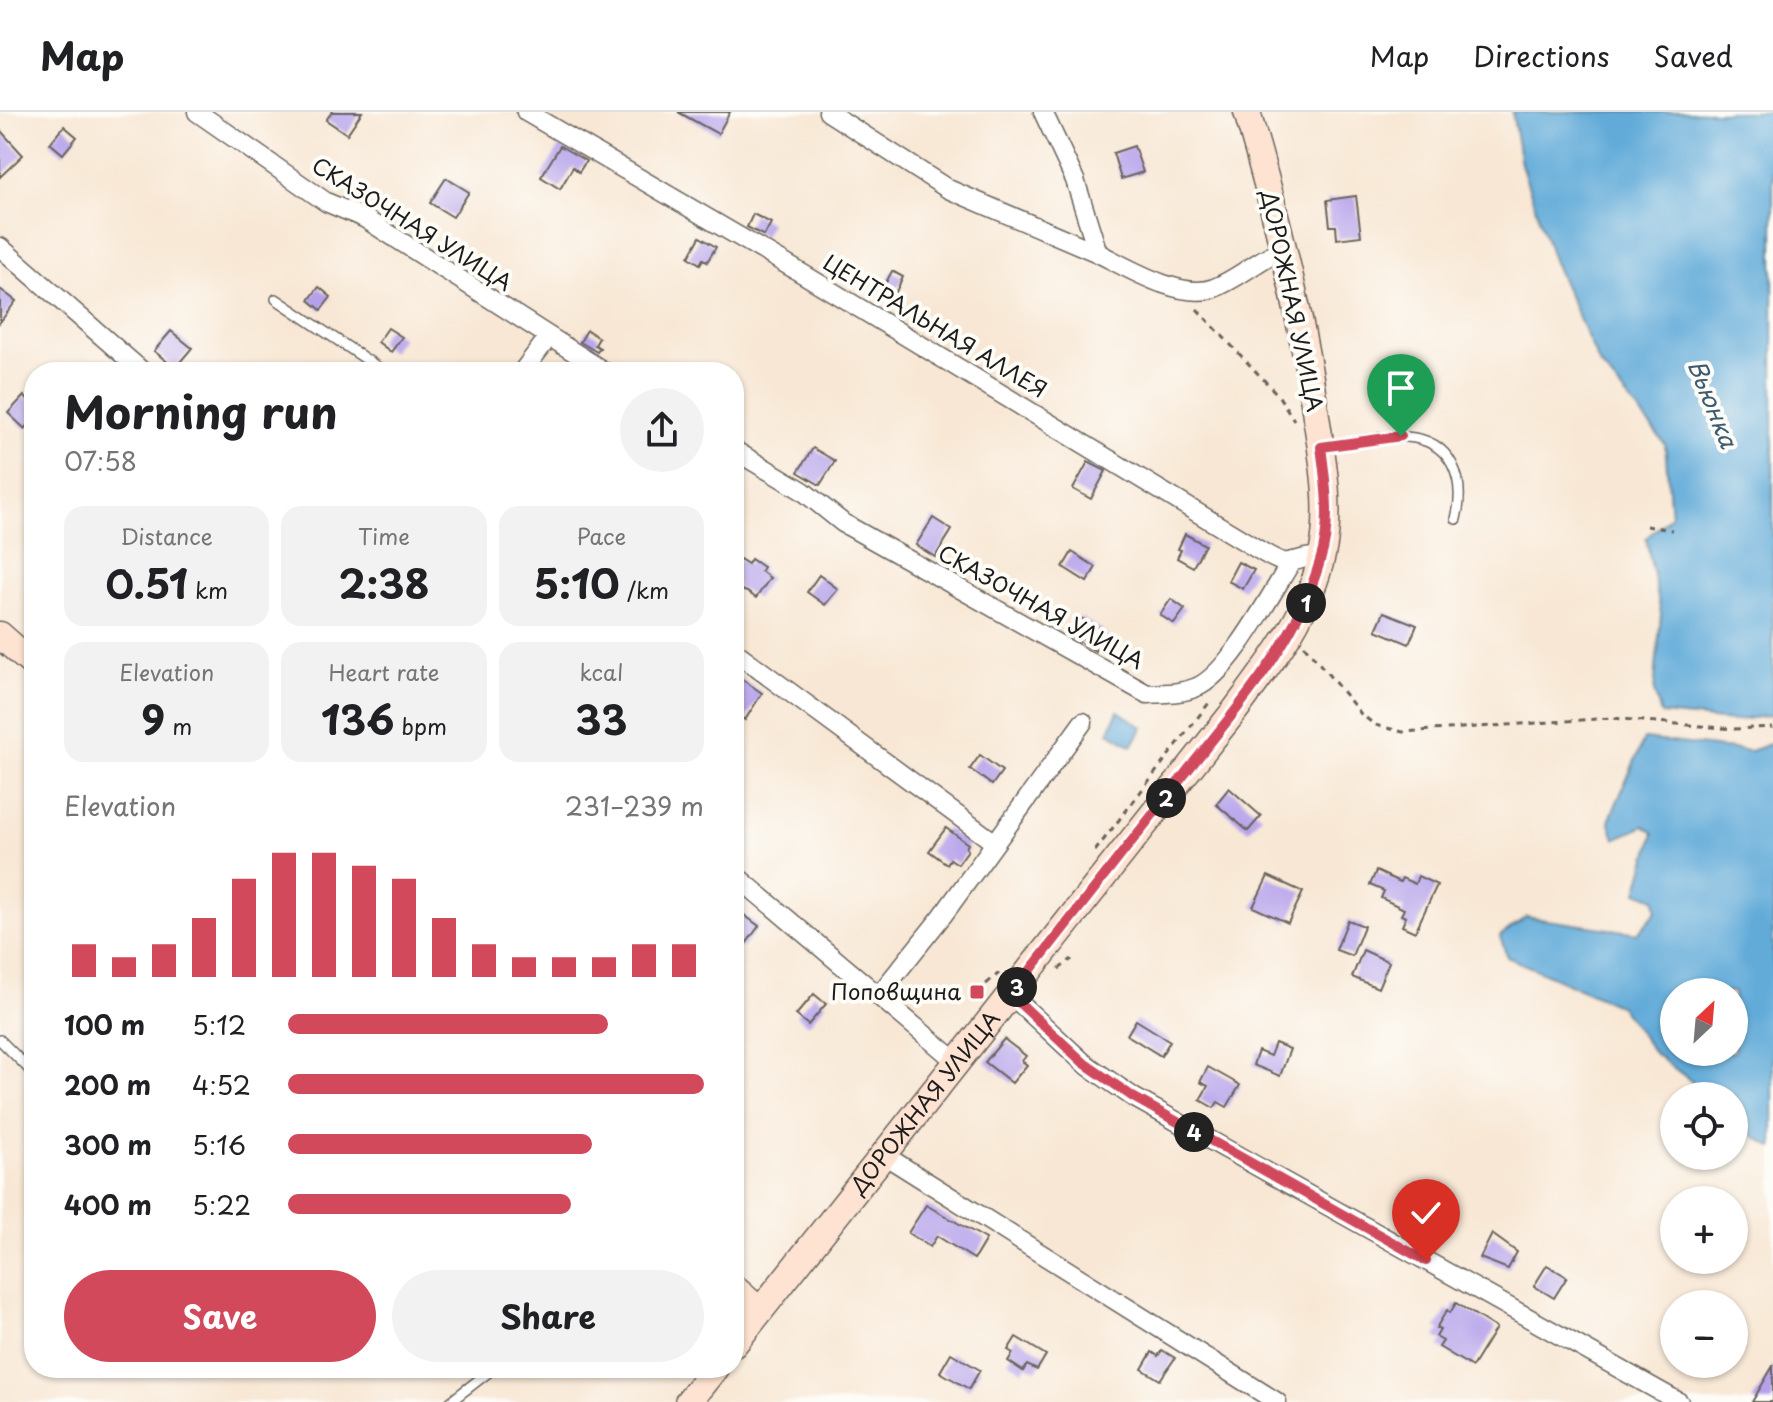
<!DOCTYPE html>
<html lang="en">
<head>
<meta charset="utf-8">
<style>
  body { margin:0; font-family:"Playpen Sans",sans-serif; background:#f2f2f2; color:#202124; height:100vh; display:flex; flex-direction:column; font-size:30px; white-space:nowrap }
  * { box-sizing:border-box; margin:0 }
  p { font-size:26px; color:#757577 }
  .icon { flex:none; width:44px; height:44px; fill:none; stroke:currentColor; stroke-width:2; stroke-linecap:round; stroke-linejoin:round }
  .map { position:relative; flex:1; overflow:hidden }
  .details { position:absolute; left:24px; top:250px; width:720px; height:1016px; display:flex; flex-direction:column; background:#fff; border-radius:32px; box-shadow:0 2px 6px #0004 }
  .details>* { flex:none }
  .needle { width:52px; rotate:26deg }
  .fabs { position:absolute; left:1660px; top:866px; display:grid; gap:16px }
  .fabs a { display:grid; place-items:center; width:88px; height:88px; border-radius:50%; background:#fff; box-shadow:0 2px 6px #0004; font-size:40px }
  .pin { position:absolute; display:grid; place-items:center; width:68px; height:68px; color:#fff; margin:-82px -34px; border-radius:50% 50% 50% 0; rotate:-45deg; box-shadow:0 0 8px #0007 }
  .pin .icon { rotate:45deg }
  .km { position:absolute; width:40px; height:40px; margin:-20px; border-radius:50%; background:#222; color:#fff; font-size:22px; line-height:40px; text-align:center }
  .round { display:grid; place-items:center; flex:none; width:84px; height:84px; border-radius:42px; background:#f2f2f2 }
  .head { display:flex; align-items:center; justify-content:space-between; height:136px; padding:0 40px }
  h1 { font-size:44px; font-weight:700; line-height:60px }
  .stats { display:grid; grid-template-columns:repeat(3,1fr); gap:12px; height:136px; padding:8px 40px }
  .stats div { display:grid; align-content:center; border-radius:20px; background:#f2f2f2; text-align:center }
  .stats b { font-size:40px; font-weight:700 }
  .stats small { font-size:22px; font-weight:400 }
  .stats p { font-size:22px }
  .chart { height:224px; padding:16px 40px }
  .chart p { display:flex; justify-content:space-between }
  .chart svg { width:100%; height:144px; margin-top:8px; stroke:#d1495b; stroke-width:6 }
  .primary-button { display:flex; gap:16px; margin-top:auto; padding:16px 40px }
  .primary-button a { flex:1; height:92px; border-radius:48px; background:#d1495b; color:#fff; font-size:32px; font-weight:700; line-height:92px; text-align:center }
  .primary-button a+a { background:#f2f2f2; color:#202124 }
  ul { padding:0 40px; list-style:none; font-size:26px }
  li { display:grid; grid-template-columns:128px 96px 1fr; align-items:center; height:60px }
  li i { height:20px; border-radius:10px; background:#d1495b }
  header { display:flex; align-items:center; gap:48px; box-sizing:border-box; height:112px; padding:0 40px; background:#fff; border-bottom:2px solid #e0e0e0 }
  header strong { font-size:38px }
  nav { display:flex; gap:44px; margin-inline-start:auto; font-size:28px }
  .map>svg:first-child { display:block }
  .water { fill:#62abd9; stroke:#3f647a; stroke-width:2; fill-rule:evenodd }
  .building { fill:#b5a1eb }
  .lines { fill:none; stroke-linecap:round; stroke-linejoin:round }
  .lane-casing { stroke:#69635c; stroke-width:12 }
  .street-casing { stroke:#69635c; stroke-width:21 }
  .secondary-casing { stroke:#69635c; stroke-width:29 }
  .path { stroke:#69635c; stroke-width:3; stroke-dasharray:6 6; stroke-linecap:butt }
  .lane { stroke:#fff; stroke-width:9 }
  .street { stroke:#fff; stroke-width:18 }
  .secondary { stroke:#fee3d2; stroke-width:26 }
  .route-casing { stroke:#fff; stroke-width:16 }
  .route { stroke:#d1495b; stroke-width:10 }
  .poi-dot { fill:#d1495b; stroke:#fdfcf7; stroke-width:3 }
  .labels { text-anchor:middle; stroke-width:8; stroke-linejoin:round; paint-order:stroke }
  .street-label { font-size:22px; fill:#1c1c1c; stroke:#fdfcf7 }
  .poi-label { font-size:22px; fill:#1c1c1c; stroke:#fdfcf7; text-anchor:end }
  .water-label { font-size:24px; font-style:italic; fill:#3c5c71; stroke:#fdfcf7 }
</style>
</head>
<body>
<header>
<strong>Map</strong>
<nav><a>Map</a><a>Directions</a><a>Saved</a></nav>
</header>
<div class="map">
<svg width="1773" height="1290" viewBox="0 0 1773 1290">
  <rect width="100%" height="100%" fill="#fdfcf7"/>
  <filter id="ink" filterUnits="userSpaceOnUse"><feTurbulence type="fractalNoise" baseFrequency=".0125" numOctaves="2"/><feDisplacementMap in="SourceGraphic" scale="16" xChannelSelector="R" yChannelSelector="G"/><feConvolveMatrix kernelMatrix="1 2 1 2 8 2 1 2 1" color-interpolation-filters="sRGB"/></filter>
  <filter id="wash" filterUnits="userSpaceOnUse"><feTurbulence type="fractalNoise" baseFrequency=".006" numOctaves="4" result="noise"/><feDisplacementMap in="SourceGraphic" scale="32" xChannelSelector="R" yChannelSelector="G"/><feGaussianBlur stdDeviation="1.8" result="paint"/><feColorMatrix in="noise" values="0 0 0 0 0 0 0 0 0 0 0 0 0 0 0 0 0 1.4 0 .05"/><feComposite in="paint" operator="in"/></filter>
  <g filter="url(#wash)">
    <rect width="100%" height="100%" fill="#f8e7d4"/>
    <g class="water">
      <polygon points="1512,0 1773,0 1773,603 1732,609 1661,602 1654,580 1661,502 1646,426 1671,404 1665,332 1599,251 1553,148 1521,52"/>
      <polygon points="1118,599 1143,615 1132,634 1109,620"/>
      <path d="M1644,627L1750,639L1773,631V1036L1734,1011V984H1705L1690,968L1655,942L1620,894L1507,845L1500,824L1526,805L1638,821L1657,799L1655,787L1637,780L1654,721L1644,714L1615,727L1609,709ZM1674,880H1734V940H1674Z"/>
    </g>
    <g id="blocks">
      <g class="building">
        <polygon points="332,0 362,0 347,22 326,8"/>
        <polygon points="678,0 730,0 718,22"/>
        <polygon points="64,14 77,25 63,42 50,31"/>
        <polygon points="0,18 23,43 0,65"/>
        <polygon points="560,34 586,49 579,60 573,55 560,77 541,65"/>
        <polygon points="1134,34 1143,60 1121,67 1113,41"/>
        <polygon points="446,66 469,80 453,105 430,91"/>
        <polygon points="1356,84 1361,124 1337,127 1336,114 1330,114 1327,88"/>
        <polygon points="753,102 771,111 764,124 747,115"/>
        <polygon points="700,125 716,135 707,150 703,147 700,152 689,145"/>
        <polygon points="892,159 903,165 893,186 881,180"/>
        <polygon points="319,175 331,185 321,198 309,188"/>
        <polygon points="0,177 16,189 0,210"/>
        <polygon points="388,216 402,225 391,240 378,230"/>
        <polygon points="587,218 599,226 595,233 600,236 597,240 580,230"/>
        <polygon points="171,219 192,236 175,256 154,239"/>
        <polygon points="24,284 34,294 34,307 25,317 8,301"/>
        <polygon points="813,336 835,349 820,373 798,360"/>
        <polygon points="1088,350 1106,359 1091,387 1073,377"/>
        <polygon points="933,406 952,418 935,445 916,433"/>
        <polygon points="1185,422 1205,433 1193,455 1177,446 1181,438 1178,437"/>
        <polygon points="1072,440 1096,455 1087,470 1063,455"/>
        <polygon points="740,447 748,452 751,447 763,455 761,459 770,466 756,486 747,480 737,477 737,474 734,472 734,456"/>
        <polygon points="1238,450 1254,458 1243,477 1228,469"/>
        <polygon points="819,463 838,477 825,493 807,480"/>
        <polygon points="1171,487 1185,497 1174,512 1160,503"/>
        <polygon points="1384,500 1417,513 1409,532 1376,518"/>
        <polygon points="1081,506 1106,521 1095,539 1070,524"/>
        <polygon points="734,562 762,581 745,608 734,601"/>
        <polygon points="980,643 1002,659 992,673 970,657"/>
        <polygon points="1229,676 1261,704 1248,719 1216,692"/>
        <polygon points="946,716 968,732 966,736 968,738 958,752 950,747 947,752 929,739"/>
        <polygon points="1376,759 1400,770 1402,766 1415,772 1418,764 1437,773 1415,820 1402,814 1406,805 1401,803 1404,797 1381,786 1384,779 1370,773"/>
        <polygon points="1268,764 1303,780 1288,811 1253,795"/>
        <polygon points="744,803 759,814 743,836 734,830 734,817"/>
        <polygon points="1348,808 1364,814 1352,844 1336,838"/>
        <polygon points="1363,838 1389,850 1378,876 1352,865"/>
        <polygon points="814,882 826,892 808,913 796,903"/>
        <polygon points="1136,908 1170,929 1161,944 1127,923"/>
        <polygon points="1004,927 1026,944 1022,949 1027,953 1012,971 985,950"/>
        <polygon points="1275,931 1290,937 1280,964 1253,953 1258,939 1270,944"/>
        <polygon points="1208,955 1240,973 1227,995 1218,990 1214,996 1200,988 1208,974 1200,970"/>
        <polygon points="926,1093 986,1127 974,1147 937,1124 930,1135 908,1121"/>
        <polygon points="1492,1122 1517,1140 1508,1157 1480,1146"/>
        <polygon points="1547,1153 1567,1165 1554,1186 1534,1174"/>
        <polygon points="1456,1191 1496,1216 1472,1255 1439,1235 1443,1229 1436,1225 1440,1218 1436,1216 1447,1198 1450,1201"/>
        <polygon points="1016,1225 1046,1243 1037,1258 1027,1253 1023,1259 1008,1249 1013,1241 1008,1238"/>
        <polygon points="1162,1238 1175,1246 1160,1268 1142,1257 1152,1240 1158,1244"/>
        <polygon points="951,1241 980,1258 969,1277 940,1260"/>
        <polygon points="1773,1254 1773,1290 1752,1290"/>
      </g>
    </g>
  </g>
  <g filter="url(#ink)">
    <use href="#blocks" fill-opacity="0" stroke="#69635c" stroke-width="2"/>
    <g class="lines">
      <g class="lane-casing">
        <g id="lane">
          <polyline points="276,187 385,260"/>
          <path d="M1324,334C1350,331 1380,323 1406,325C1452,328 1466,367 1456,407"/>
          <polyline points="0,928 34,962"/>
          <polyline points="450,1290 494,1256"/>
        </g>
      </g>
      <g class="street-casing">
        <g id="street">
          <polyline points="197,0 326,90 364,106 605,260"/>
          <path d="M526,0L803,162L1259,438C1266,442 1275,448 1283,450C1297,452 1303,442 1322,446"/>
          <polyline points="828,0 948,77 1098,141"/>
          <path d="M1043,0L1075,68L1098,141C1126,155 1182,189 1214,176C1238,167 1259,147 1284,136"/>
          <polyline points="0,135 143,260"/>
          <polyline points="522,260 548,226"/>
          <path d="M734,338L803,379L843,411L1147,582C1164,581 1181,582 1197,575C1229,562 1272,480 1292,449"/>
          <polyline points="734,539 995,731"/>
          <polyline points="734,762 957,950"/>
          <polyline points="879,883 943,803 1083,610"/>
          <polyline points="1011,883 1084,951 1133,985 1679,1290"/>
          <polyline points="884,1043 1277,1290"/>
        </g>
      </g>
      <g class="secondary-casing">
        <g id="secondary">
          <polyline points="0,523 34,553"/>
          <polyline points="734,1176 760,1199"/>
          <path id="s1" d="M734,1232L1236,597C1271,550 1309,502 1322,443C1332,398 1323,349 1316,304C1301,201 1276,100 1247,0"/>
          <polyline points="688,1290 715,1256"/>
        </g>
      </g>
      <g class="path">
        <polyline points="1197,197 1278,283 1294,308"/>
        <polyline points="1646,414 1672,418"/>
        <polyline points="1304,533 1361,602 1375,613 1403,620 1611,606 1734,617 1773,615"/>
        <polyline points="1095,739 1212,587"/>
        <polyline points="1059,857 1072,847"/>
        <polyline points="977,880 999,861"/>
      </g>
      <use href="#lane" class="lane"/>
      <use href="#street" class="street"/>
      <use href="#secondary" class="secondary"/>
    </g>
  </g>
  <g class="lines" filter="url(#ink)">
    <g class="route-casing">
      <path id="route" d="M1401,324L1321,335C1326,372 1332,413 1320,449C1296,532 1236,597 1184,663C1126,736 1068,810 1011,883L1084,951L1133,985L1426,1149"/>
    </g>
    <use href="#route" class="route"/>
  </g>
  <rect class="poi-dot" x="969" y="872" width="16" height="16" rx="4"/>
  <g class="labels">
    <g class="street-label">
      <text transform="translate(412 112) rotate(32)" y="8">СКАЗОЧНАЯ УЛИЦА</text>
      <text transform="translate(1292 189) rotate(78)" y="8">ДОРОЖНАЯ УЛИЦА</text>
      <text transform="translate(935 214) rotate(31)" y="8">ЦЕНТРАЛЬНАЯ АЛЛЕЯ</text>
      <text transform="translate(1041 495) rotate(29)" y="8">СКАЗОЧНАЯ УЛИЦА</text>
      <text dy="8" stroke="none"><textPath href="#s1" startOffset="308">ДОРОЖНАЯ УЛИЦА</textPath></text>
    </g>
    <g class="poi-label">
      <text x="961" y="888">Поповщина</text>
    </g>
    <g class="water-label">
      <text transform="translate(1712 292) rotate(68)" y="8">Вьюнка</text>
    </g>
  </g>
</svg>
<div class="fabs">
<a><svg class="needle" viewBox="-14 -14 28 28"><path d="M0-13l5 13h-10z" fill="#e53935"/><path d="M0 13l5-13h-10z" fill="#757577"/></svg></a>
<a><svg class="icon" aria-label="locate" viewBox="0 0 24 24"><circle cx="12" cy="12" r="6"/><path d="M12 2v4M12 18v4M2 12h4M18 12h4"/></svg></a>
<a>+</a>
<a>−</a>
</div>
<div class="pin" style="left:1401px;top:324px;background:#1e9e55"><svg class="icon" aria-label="arrive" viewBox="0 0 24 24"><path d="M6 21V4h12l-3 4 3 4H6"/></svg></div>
<div class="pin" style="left:1426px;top:1149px;background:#d93025"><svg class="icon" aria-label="check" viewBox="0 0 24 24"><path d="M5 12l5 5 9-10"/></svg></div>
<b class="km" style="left:1306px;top:491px">1</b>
<b class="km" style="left:1166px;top:686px">2</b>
<b class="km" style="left:1017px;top:875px">3</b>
<b class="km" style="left:1194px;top:1020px">4</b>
<section class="details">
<div class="head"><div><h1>Morning run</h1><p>07:58</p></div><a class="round"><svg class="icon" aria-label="share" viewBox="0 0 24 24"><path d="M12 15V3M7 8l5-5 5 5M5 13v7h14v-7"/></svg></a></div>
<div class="stats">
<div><p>Distance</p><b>0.51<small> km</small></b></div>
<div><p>Time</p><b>2:38</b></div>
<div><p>Pace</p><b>5:10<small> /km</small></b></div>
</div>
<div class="stats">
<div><p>Elevation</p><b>9<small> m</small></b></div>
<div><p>Heart rate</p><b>136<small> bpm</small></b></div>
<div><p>kcal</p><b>33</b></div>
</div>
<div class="chart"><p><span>Elevation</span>231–239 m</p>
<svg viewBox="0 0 160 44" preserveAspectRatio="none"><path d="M5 44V34M15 44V38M25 44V34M35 44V26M45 44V14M55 44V6M65 44V6M75 44V10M85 44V14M95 44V26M105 44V34M115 44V38M125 44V38M135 44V38M145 44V34M155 44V34"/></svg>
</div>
<ul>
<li><b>100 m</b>5:12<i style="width:77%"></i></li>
<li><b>200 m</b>4:52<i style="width:100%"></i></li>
<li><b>300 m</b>5:16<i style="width:73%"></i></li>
<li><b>400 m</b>5:22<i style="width:68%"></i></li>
</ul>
<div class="primary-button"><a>Save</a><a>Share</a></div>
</section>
</div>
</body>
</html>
